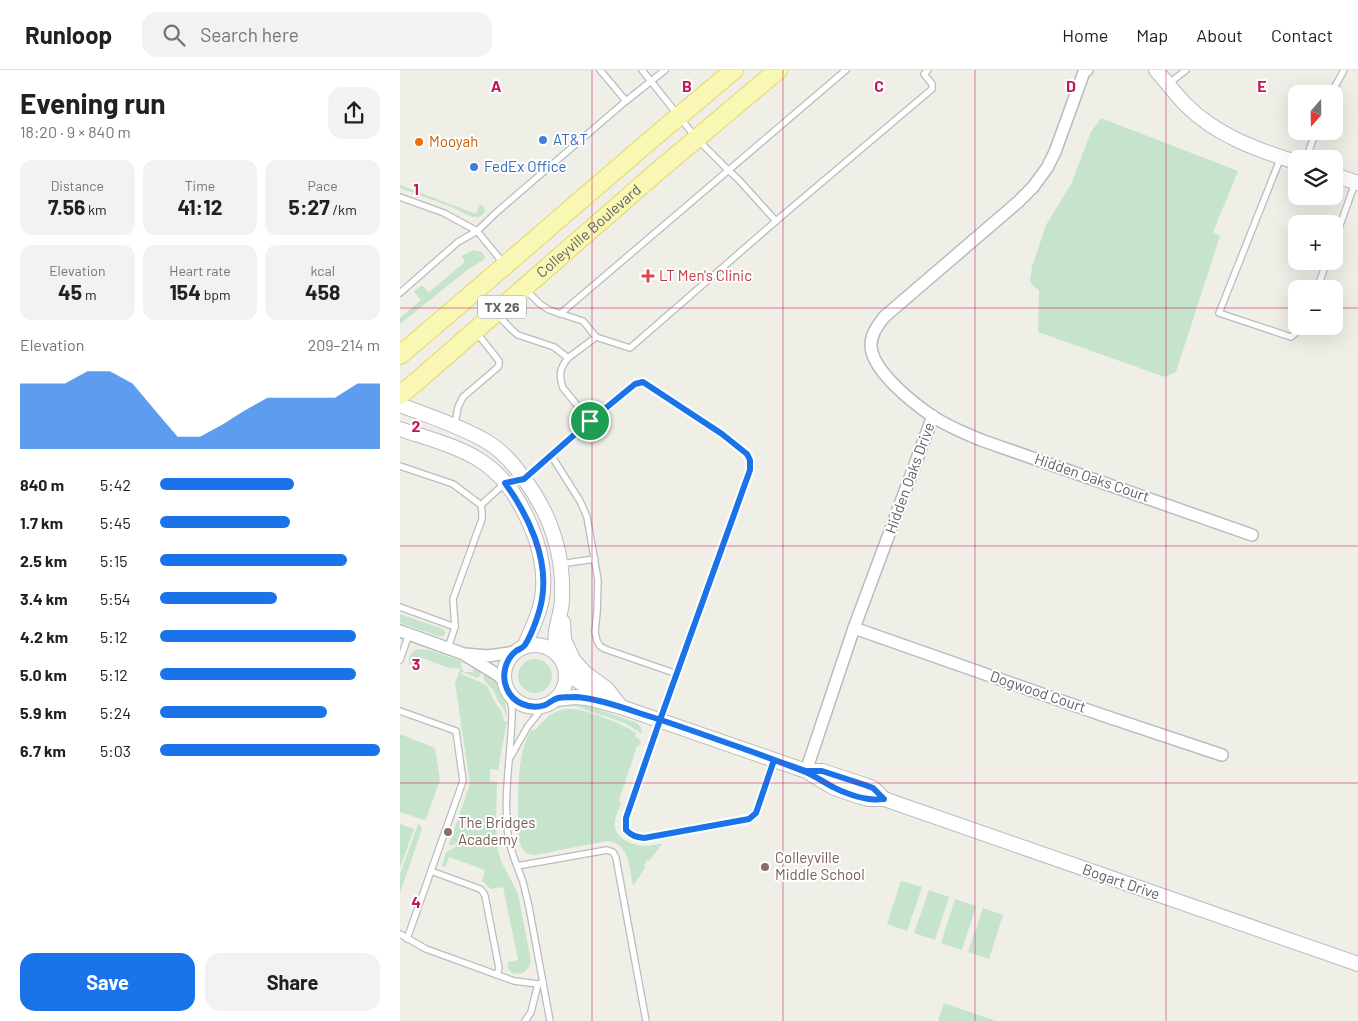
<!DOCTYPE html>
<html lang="en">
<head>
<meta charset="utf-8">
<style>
  body { margin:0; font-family:Barlow,sans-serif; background:#f2f2f2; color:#202124; height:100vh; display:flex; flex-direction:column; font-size:19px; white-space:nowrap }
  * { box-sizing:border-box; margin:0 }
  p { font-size:16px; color:#757577 }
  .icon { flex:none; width:28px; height:28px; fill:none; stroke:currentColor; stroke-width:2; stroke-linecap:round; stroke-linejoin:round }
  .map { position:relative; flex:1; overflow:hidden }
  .sheet { display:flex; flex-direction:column; background:#fff; width:400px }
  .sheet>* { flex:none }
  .needle { width:32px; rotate:200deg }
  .tools { position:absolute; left:888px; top:15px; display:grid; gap:10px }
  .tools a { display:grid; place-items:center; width:55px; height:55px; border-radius:10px; background:#fff; box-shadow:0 5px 20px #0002; font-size:25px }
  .pin { position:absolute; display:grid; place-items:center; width:42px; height:42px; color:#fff; margin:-21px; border:2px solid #fff; border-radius:50%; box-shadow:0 1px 5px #0007 }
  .round { display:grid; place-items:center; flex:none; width:52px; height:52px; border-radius:15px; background:#f2f2f2 }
  .overview { display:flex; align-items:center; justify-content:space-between; height:85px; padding:0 20px }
  h1 { font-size:28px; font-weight:700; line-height:38px }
  .stats { display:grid; grid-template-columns:repeat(3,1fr); gap:8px; height:85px; padding:5px 20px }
  .stats div { display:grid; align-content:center; border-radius:12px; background:#f2f2f2; text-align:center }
  .stats b { font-size:21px; font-weight:700 }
  .stats small { font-size:14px; font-weight:400 }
  .stats p { font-size:14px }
  .chart { height:140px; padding:10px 20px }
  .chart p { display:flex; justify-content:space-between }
  .chart svg { width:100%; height:90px; margin-top:5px; fill:#1a73e8; opacity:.7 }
  .button { display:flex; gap:10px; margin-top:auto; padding:10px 20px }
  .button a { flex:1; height:58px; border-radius:15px; background:#1a73e8; color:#fff; font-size:20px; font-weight:700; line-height:58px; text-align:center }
  .button a+a { background:#f2f2f2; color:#202124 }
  ul { padding:0 20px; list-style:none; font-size:16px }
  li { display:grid; grid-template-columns:80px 60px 1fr; align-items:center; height:38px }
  li i { height:12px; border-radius:6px; background:#1a73e8 }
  header { display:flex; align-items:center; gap:30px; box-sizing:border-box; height:70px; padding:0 25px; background:#fff; border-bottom:1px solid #e0e0e0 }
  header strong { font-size:24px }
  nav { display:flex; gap:28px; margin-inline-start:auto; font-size:18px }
  .search { width:350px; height:45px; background:#f2f2f2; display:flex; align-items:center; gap:12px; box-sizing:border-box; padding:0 18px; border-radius:15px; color:#757577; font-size:19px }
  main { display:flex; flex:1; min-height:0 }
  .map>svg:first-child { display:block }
  .green { fill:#c6e4cb }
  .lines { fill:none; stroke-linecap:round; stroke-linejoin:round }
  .service-casing { stroke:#b9bbbf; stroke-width:8 }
  .minor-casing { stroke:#b9bbbf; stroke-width:14 }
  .tertiary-casing { stroke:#b9bbbf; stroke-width:16 }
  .primary-casing { stroke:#e5d66b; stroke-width:20 }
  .service { stroke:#fff; stroke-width:5.5 }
  .minor { stroke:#fff; stroke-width:11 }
  .tertiary { stroke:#fff; stroke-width:14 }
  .primary { stroke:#f8f8b4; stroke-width:18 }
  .route-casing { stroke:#fff; stroke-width:10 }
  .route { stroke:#1a73e8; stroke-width:6 }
  .grid { fill:none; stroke:#c2185b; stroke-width:1; stroke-opacity:0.55 }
  .shop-dot { fill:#3f7fe0; stroke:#fff; stroke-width:2 }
  .food-dot { fill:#e8710a; stroke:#fff; stroke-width:2 }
  .health-dot { fill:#e0444e; stroke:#fff; stroke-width:2 }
  .education-dot { fill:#8d6e63; stroke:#fff; stroke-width:2 }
  .labels { text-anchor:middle; stroke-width:4; stroke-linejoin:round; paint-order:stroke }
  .shield { fill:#fff; stroke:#8f9094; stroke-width:1 }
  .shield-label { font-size:14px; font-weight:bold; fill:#5f6166 }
  .shop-label { font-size:15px; fill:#366cbe; stroke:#fff; text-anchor:start }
  .food-label { font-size:15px; fill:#c56008; stroke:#fff; text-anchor:start }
  .street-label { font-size:15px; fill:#5f6166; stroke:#fff }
  .health-label { font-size:15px; fill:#be3a42; stroke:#fff; text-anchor:start }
  .education-label { font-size:15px; fill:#785e54; stroke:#fff; text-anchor:start }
  .grid-label { font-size:16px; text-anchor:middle; font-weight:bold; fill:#c2185b; stroke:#fff; stroke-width:4; stroke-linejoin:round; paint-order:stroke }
</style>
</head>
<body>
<header>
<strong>Runloop</strong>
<div class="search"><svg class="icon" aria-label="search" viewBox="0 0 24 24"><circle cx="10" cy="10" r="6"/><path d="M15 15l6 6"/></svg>Search here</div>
<nav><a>Home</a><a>Map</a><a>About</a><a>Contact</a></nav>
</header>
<main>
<section class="sheet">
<div class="overview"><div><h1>Evening run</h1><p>18:20 · 9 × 840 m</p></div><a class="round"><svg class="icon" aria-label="share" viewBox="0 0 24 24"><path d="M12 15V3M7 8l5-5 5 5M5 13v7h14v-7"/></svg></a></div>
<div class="stats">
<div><p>Distance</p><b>7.56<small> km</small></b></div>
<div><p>Time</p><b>41:12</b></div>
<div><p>Pace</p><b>5:27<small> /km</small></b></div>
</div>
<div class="stats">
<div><p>Elevation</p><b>45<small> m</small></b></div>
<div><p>Heart rate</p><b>154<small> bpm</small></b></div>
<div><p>kcal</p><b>458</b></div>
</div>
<div class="chart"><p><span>Elevation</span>209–214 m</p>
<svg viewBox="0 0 160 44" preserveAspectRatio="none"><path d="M0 44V12L10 12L20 12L30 6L40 6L50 12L60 25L70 38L80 38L90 32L100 25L110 19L120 19L130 19L140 19L150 12L160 12V44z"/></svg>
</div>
<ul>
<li><b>840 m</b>5:42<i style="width:61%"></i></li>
<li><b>1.7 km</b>5:45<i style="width:59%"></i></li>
<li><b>2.5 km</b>5:15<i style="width:85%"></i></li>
<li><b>3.4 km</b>5:54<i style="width:53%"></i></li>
<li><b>4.2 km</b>5:12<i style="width:89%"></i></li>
<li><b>5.0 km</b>5:12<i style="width:89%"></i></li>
<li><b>5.9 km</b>5:24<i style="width:76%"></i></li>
<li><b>6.7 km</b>5:03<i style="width:100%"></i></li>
</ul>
<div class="button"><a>Save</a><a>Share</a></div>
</section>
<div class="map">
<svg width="958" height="951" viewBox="0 0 958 951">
  <rect width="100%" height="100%" fill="#efefe7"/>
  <g class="green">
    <polygon points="701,48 838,101 813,162 820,166 776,302 765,307 638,262 639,220 634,217 630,211 632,197 646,155 671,114 691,62"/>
    <polygon points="0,115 76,144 80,134 84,137 85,142 79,147 72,147 65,144 52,137 0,118"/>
    <polygon points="73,180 82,182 85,187 85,189 67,200 0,254 0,248 21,230 14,222 14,221 22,215 29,222 65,192 62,186"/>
    <polygon points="0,544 43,559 46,563 43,566 38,566 0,553"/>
    <path d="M17,579L29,580L61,591V597L64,602H73V595L82,599L80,606L77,608L62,602L61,604L80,612L87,616L96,634L102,642L104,651H107L98,700L90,699V711L97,712L96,755L98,781L101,791L118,824L131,891C128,909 104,907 108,892L118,890L103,817L91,819L82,811L85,800L49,787L46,796L43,797L42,796L46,782L56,777L55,774L50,776L49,774L70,714L55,613L60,599L53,597L52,599L19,587L15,596L12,597L9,593C9,586 11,582 17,579Z"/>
    <circle cx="135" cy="606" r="17"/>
    <path d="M85,601C101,615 106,626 107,647L103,638L98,631L93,620L84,610L83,607Z"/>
    <polygon points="179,633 237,653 241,657 242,664 225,653 175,636 160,637 146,643 159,634"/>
    <path d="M174,639C190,641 223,654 236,663L235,667L238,668L241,672L239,676H237L219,730L221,733C219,739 215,746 215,752C213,768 232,776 246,776C251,776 256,774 262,774L249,791L247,790L244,796L245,798L233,816C229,798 230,773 207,771L135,785C129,785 125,783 122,778C117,769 119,757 118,747C118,721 117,681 132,659L134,661C147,647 154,638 174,639Z"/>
    <polygon points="0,664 35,678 40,710 26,749 24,750 0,742"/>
    <polygon points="0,754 14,759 0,798"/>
    <polygon points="18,754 20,755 22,759 0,823 0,804"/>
    <polygon points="501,811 522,817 507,861 487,854"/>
    <polygon points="529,820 549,827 535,870 514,863"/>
    <polygon points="555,829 576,836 562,880 541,873"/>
    <polygon points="583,838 603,845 589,889 568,882"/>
    <polygon points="544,933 596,951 538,951"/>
  </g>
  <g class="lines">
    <g class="service-casing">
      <g id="service">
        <polyline points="200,0 226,31"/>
        <polyline points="242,0 297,69 329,101 338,109 376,151"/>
        <polyline points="768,14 786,0"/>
        <polyline points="931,24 944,0"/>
        <polyline points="881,87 819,243 891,267 904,256"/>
        <polyline points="906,89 916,61"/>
        <polyline points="0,127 44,143 77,161 104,194"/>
        <polyline points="934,172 955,113"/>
        <polyline points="125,219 140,234 149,240 183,251 196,267 230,278 376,151 532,19 532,14 524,4 528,0"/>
        <polyline points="917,219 927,191"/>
        <polyline points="0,223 58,172 77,161 98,141 226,31 265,0"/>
        <path d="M97,244L111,259L118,265L154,277L168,288C159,299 159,306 163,318L190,351L124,409"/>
        <polyline points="160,244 446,0"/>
        <polyline points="168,288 196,267"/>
        <path d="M190,351L235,314L243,312L322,364L347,384L350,390V400L260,650L226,748L227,760C232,766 236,767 244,768L349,749L356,743L373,690"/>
        <polyline points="55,354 58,337 63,327 97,298 99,295 99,291 77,263"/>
        <polyline points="151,385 180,431 187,447 198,510 197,542 195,562 197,571 200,576 205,579 277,604"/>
        <polyline points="0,396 53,414 81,435"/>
        <polyline points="160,494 195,489"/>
        <polyline points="0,537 55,557"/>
        <polyline points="48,578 55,557 53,529 82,449 82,441 81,435 105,413"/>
        <polyline points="0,590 9,564"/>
        <path d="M107,620L112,638V645C111,685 103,726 108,766C110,776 113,786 117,796"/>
        <polyline points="0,641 56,661 63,711 31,801"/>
        <polyline points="111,686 128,656 145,635"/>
        <polyline points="0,864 26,879 114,911 138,914 143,913"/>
        <polyline points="7,869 31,801 80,819 83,822 85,826 99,898 97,905"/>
        <polyline points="125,951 131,942 138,914"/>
        <polyline points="150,951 129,837 123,812 117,796 207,780 213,782 216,788 246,951"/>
      </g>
    </g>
    <g class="minor-casing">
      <g id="minor">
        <path d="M687,0L684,2L655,82L647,98L633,117L618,132L484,247C478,255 471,264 471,275C471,300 513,333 532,346C547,356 564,363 581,370L852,465"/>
        <polyline points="454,558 699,644 822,685"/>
        <polyline points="0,561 64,584 88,586 115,582"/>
        <polyline points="65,585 98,605 105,612"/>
        <polyline points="406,701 454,558 533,346"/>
      </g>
    </g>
    <g class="tertiary-casing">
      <g id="tertiary">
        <path d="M756,0C766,11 775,24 786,35C816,65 857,80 896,92"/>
        <polyline points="934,105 958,113"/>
        <path d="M0,335C28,346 58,355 84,370C99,378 112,392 122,406C146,437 160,472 162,511C162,519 163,529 161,538C157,560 151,566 161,589"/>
        <path d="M0,359C26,368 62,377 84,393C119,417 146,477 143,519C142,540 132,558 124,577"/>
        <polyline points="163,552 164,570 174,591 185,603 207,619 221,637"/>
        <circle cx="135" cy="606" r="31"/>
        <polyline points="166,602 181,613 205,628"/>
        <polyline points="156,629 175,627 187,628 221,637 406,701 434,718 461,727 469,729 484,729 958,894"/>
        <polyline points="409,701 422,701 465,715 473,718 484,729"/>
      </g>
    </g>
    <g class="primary-casing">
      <g id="primary">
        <path d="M0,285C75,222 149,157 224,93C260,61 298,31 334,0"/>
        <path id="s1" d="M0,325L15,313L258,101L378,0"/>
      </g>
    </g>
    <use href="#service" class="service"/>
    <use href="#minor" class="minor"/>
    <use href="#tertiary" class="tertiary"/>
    <use href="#primary" class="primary"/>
  </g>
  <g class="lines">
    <g class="route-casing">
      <path id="route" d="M190,351L124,409L105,413C128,445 149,488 142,529C140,542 132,564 125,575C123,578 119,579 116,581C105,590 101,606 107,619C113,633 130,640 145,635C150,633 153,629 158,628C164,627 171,627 177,627C198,629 219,636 239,643C272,653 304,665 336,676C358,684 381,692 403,701C414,705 423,712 433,717C442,722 459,728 469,729C474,730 479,729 484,729L473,718L465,715L422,701H406L374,690L356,743L349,749L244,768C236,767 232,766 226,760V748L260,650L350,400V390L347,384L322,364L243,312L235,314L190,351"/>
    </g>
    <use href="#route" class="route"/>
  </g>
  <path class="grid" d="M192,0V951M383,0V951M575,0V951M766,0V951M0,238H896M934,238H958M0,476H958M0,713H958"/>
  <g class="shop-dot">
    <circle cx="143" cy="70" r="5"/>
    <circle cx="74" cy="97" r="5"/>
  </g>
  <circle class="food-dot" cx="19" cy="72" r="5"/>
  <path class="health-dot" d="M245.5 198.5h5v5h5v5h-5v5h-5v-5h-5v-5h5z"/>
  <g class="education-dot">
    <circle cx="48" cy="762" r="5"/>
    <circle cx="365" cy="797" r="5"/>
  </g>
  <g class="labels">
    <rect class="shield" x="78" y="225.5" width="48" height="23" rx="4"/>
    <g class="shield-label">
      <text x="102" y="242">TX 26</text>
    </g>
    <g class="shop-label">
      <text x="153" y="75">AT&amp;T</text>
      <text x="84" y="102">FedEx Office</text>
    </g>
    <g class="food-label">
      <text x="29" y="77">Mooyah</text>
    </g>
    <g class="street-label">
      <text dy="5" stroke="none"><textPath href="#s1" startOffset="250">Colleyville Boulevard</textPath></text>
      <text transform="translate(510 408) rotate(-70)" y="5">Hidden Oaks Drive</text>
      <text transform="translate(692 408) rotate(19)" y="5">Hidden Oaks Court</text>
      <text transform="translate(638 622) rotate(19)" y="5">Dogwood Court</text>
      <text transform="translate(721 812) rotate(19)" y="5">Bogart Drive</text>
    </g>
    <g class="health-label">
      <text x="259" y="211">LT Men's Clinic</text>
    </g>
    <g class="education-label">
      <text x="58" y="758">The Bridges<tspan x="58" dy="17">Academy</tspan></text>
      <text x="375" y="793">Colleyville<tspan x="375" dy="17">Middle School</tspan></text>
    </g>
  </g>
  <g class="grid-label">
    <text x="96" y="22">A</text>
    <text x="287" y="22">B</text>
    <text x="479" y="22">C</text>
    <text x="671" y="22">D</text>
    <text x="862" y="22">E</text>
    <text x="16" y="125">1</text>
    <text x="16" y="362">2</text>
    <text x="16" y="600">3</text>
    <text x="16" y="838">4</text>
  </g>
</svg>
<div class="tools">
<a><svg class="needle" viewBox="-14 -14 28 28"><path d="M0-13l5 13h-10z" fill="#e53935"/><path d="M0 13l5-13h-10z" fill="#757577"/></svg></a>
<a><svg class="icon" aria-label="layers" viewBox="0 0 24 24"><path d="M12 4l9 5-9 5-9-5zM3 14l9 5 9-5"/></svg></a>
<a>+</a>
<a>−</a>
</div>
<div class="pin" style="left:190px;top:351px;background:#1e9e55"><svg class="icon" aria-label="arrive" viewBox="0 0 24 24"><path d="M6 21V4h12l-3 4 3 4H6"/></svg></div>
</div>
</main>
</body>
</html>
